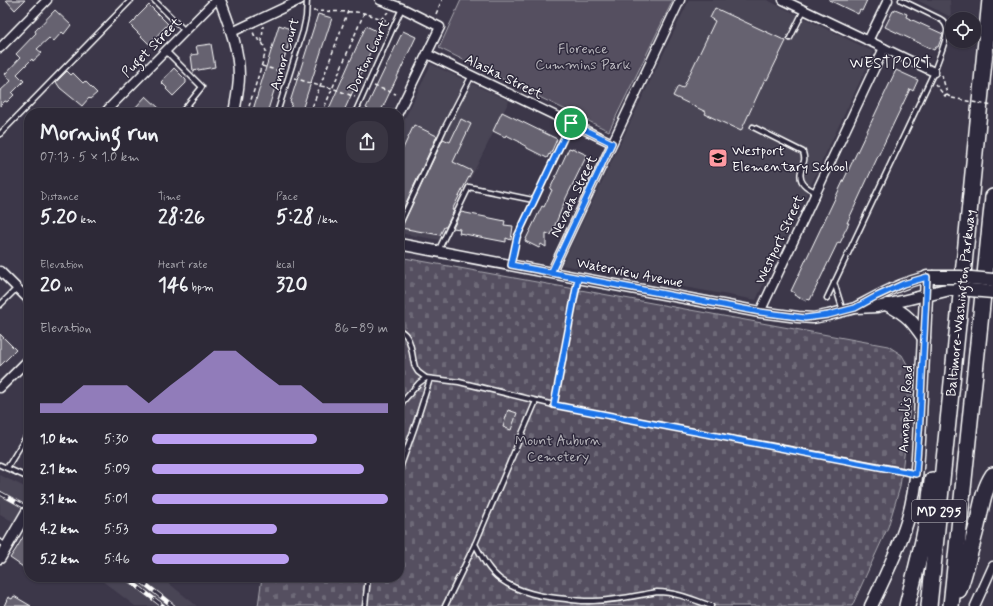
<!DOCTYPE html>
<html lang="en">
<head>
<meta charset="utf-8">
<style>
  body { margin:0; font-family:Mynerve,sans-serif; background:#393542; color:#f1f3f6; height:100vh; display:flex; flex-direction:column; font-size:15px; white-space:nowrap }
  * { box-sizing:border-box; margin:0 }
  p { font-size:13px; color:#a7a6ad }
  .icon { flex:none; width:22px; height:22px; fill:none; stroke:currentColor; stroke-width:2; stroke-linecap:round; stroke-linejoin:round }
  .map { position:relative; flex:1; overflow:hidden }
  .panel { position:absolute; left:24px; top:108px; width:380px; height:474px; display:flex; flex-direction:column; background:#2d2937; border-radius:16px; box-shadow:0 1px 3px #0004,0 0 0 1px #484552 }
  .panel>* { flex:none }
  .tools { position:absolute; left:945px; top:12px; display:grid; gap:8px }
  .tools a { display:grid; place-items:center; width:36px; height:36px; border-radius:50%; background:#2d2937; box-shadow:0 1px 3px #0004,0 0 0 1px #484552; font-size:20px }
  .pin { position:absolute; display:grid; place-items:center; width:34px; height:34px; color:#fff; margin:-17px; border:2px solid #fff; border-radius:50%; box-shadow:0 1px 4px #0007 }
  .round { display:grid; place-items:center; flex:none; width:42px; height:42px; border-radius:16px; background:#393542 }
  .overview { display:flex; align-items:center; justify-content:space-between; height:68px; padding:0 16px }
  h1 { font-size:22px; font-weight:800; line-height:30px }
  .metrics { display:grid; grid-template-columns:repeat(3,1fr); gap:6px; height:68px; padding:4px 16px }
  .metrics div { display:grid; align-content:center }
  .metrics b { font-size:20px; font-weight:800 }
  .metrics small { font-size:11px; font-weight:400 }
  .metrics p { font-size:11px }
  .chart { height:112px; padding:8px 16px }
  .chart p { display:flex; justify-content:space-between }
  .chart svg { width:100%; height:72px; margin-top:4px; fill:#bca0f2; opacity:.7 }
  ul { padding:0 16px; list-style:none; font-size:13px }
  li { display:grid; grid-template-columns:64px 48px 1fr; align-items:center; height:30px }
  li i { height:10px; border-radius:5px; background:#bca0f2 }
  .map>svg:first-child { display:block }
  .built { fill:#494455 }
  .green { fill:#555060; stroke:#aaa8b0 }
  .cemetery { fill:url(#cemetery-stones); stroke:#aaa8b0 }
  .building { fill:#666270; stroke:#fff }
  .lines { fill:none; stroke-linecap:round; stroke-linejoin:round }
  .service-casing { stroke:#fff; stroke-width:7 }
  .minor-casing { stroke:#fff; stroke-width:11 }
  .tertiary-casing { stroke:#fff; stroke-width:13 }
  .secondary-casing { stroke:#fff; stroke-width:15 }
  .motorway-casing { stroke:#fff; stroke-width:18 }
  .path { stroke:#fff; stroke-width:1.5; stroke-dasharray:4 3; stroke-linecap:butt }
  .service { stroke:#2f2a3d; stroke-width:4 }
  .minor { stroke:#2f2a3d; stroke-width:8 }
  .tertiary { stroke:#2f2a3d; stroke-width:10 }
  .secondary { stroke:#2f2a3d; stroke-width:12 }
  .motorway { stroke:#2f2a3d; stroke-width:15 }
  .rail-casing { stroke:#fff; stroke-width:4.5 }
  .rail { stroke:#2f2a3d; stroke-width:3; stroke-dasharray:9; stroke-linecap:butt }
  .secondary-bridge-casing { stroke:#fff; stroke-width:15; stroke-linecap:butt }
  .path-bridge { stroke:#fff; stroke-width:1.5; stroke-dasharray:4 3; stroke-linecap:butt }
  .secondary-bridge { stroke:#2f2a3d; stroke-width:12 }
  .route-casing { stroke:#fff; stroke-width:8 }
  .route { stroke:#1a73e8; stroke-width:5 }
  .labels { text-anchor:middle; stroke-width:3; stroke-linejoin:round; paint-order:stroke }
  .shield { fill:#2f2a3d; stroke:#c1bfc5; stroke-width:1 }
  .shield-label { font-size:13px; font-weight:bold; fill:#fff }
  .street-label { font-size:14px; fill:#fff; stroke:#2f2a3d }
  .park-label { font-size:14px; fill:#bbb9bf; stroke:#2f2a3d }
  .poi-label { font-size:14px; fill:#fff; stroke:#2f2a3d; text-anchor:start }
  .neighbourhood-label { font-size:15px; letter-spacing:1px; fill:#fff; stroke:#2f2a3d }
</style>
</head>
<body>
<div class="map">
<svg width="993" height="606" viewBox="0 0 993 606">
  <defs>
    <pattern id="cemetery-stones" width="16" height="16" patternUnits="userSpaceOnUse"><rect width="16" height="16" fill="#555060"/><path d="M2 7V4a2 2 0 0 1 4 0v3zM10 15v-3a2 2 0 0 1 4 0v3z" fill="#6e6a78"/></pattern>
  </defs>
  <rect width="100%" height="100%" fill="#3c3749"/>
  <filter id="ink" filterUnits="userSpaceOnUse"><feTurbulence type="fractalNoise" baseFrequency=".025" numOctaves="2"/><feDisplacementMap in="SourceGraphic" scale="8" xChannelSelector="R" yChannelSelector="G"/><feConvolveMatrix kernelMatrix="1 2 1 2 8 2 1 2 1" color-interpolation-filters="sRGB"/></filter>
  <g filter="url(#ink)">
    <g class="built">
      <polygon points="689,0 767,0 874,52 756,300 562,265"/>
      <polygon points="917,0 950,0 951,17"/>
      <polygon points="431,64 509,101 440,240 399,233 399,131"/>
      <polygon points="0,475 29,489 29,531 0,514"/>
      <polygon points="97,577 161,577 197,606 135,606"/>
    </g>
    <polygon class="green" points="461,0 673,0 609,131 439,48"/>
    <polygon class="cemetery" points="399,257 888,346 902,355 914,377 900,487 888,527 852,606 258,606 262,577 399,577"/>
    <g class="building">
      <polygon points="6,0 25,0 15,10"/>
      <polygon points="829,0 867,0 862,11 860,10 858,14"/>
      <polygon points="149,5 168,24 149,44 130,25 136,19 136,18"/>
      <polygon points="715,8 786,41 767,80 765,79 741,131 705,114 706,112 673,96 678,86 683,88 715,21 710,18"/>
      <polygon points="895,9 907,14 906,17 943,34 938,47 936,47 934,50 885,27 893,11 894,11"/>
      <polygon points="55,10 71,25 64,34 62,32 53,42 49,38 37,49 42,53 33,61 32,59 17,74 24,81 12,93 14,95 7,102 5,101 0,106 0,91 11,81 5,74 20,58 16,54 36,33 35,31"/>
      <polygon points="318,14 332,18 301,113 289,113 292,103 290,102"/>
      <polygon points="279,25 293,30 267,113 252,113"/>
      <polygon points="366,26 379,32 359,78 343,113 327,113"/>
      <polygon points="403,31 416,37 380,113 367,113 368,109 366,108"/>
      <polygon points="211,44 215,67 193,71 191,55 198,54 196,46"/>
      <polygon points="174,68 186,80 186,83 173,96 166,89 167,88 161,82"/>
      <polygon points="896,70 918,80 913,91 910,89 880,152 847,223 849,223 843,235 844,235 840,243 838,242 810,300 807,299 806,301 794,295 795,293 791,291"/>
      <polygon points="67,71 71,75 73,73 83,83 85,81 97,93 90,99 89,98 82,106 60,88 56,82"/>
      <polygon points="146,96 160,109 156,113 138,113 134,109"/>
      <polygon points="502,112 557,139 550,155 549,154 547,158 527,148 527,147 520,143 520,142 506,135 505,137 493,131"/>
      <polygon points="461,119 471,124 453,162 472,171 452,210 454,211 446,227 444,227 440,235 401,228 443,139 450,142"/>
      <polygon points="414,125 437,136 399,218 399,157"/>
      <polygon points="569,148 572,149 572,148 587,155 566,198 551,235 546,233 546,247 541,244 539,248 525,241 542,206 544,207 552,190 550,189"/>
      <polygon points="461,212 505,221 504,225 513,226 511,240 506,238 506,242 459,233 460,229 453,228"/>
      <polygon points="0,334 16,350 0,366"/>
      <polygon points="508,410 517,413 511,430 503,427"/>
      <polygon points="29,527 29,571 10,558 16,549"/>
      <polygon points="14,596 31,606 4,606 8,597 12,599"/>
    </g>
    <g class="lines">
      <g class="service-casing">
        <g id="service">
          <polyline points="154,0 185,31"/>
          <polyline points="790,38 804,10"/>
          <polyline points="166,51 202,87 181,113"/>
          <polyline points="277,113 303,31 306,17 307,0"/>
          <polyline points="355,113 402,8"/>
          <path d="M753,127L803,152C806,162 803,161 801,171C798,183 807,188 816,192"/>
          <polyline points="0,134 131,0"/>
          <polyline points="399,226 445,127 472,75"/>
          <polyline points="438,251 469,187 533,200"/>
          <polyline points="511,265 517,237 571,123"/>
          <polyline points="834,282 843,311"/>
          <path d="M827,298L934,72C937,62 948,38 947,29C946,24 944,21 940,19L901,0"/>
          <polyline points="0,305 17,288"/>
          <path d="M399,330C413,336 411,355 415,367L418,372L426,378L459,382L554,405L915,473"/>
          <polyline points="554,405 578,279"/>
          <polyline points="399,406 419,383 426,378"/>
          <polyline points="0,465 29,478"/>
          <polyline points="7,468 29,432"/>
          <polyline points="399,471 415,426 430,379"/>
          <polyline points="0,542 7,546"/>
          <path d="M475,544C482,557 488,570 500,579C519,593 543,597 566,599C572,600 578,601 585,601C608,602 634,596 657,592C676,592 694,600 711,606"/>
          <polyline points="365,606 368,577"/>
          <polyline points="445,606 475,544 536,401"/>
        </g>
      </g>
      <g class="minor-casing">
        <g id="minor">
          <polyline points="380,0 402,8 440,27 398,113"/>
          <polyline points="783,0 934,72"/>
          <polyline points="232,32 300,0"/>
          <polyline points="868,41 888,0"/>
          <polyline points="0,48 47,0"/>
          <polyline points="427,54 612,143"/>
          <polyline points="105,113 109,108 216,0"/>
          <polyline points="0,271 29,300"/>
          <polyline points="551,273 680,0"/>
          <polyline points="760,312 884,48"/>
          <polyline points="0,388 29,359"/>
          <polyline points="975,606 993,566"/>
        </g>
      </g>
      <g class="tertiary-casing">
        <g id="tertiary">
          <path d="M220,0C229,24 239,49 239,76C239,88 236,101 234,113"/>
          <polyline points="399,244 578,278 760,312 798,317 813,318 828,315 855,308 877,307 926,295"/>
          <path d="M857,307C879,295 902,282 927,277"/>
          <polyline points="0,558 29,508"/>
        </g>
      </g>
      <g class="secondary-casing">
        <g id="secondary">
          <polyline points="926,295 950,289 959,289"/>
          <path d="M888,305C907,314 912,321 924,338"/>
          <path d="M871,606C884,579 898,551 907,522C919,482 919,438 921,396C923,356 925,317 927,277H933"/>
        </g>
      </g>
      <g class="motorway-casing">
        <g id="motorway">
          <path d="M959,590C966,569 971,548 977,526C981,509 983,490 993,475"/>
          <polyline points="907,606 923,541 928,516 932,480"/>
          <polyline points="929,606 961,295 990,0"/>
          <polyline points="951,606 993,197"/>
        </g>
      </g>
      <g class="path">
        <polyline points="313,11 356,12 364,13 388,21"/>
        <polyline points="436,14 442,0"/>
        <polyline points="381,19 388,12"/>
        <polyline points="262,42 263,26"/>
        <polyline points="262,66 283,72"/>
        <polyline points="294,78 320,86 332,88 355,97"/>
        <polyline points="935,84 945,96 947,95 947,94 942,75"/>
        <polyline points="374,86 396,94"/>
        <polyline points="947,95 952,98"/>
        <polyline points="247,113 266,51 262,42 255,37 253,32"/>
        <polyline points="310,113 348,11"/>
        <polyline points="322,113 364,13"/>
      </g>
      <use href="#service" class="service"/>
      <use href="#minor" class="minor"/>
      <use href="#tertiary" class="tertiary"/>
      <use href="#secondary" class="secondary"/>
      <use href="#motorway" class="motorway"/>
      <g class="rail-casing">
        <g id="rail">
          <polyline points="0,493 29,509"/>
          <polyline points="125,577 163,606"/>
          <polyline points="140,580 173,606"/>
        </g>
      </g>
      <use href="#rail" class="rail"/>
      <g class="secondary-bridge-casing">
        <g id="secondary-bridge">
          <polyline points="933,277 960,277 993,280"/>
          <polyline points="959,289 993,292"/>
        </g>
      </g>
      <polyline class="path-bridge" points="952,98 993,106"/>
      <use href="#secondary-bridge" class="secondary-bridge"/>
    </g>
  </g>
  <g class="lines" filter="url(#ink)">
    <g class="route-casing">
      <polyline id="route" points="571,123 612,143 551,273 578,278 554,405 916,474 920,419 927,277 903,284 875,297 855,308 828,315 805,318 760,312 511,265 517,237 571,123"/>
    </g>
    <use href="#route" class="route"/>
  </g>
  <defs>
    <g id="school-square" transform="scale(1)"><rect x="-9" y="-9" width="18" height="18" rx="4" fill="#ff9aa2" stroke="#2f2a3d"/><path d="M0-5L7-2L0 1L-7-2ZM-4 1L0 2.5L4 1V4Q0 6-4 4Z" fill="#111"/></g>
  </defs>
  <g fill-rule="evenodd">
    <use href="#school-square" x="718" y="158"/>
  </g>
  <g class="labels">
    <rect class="shield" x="912" y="500" width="54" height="22" rx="3"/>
    <g class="shield-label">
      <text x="939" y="516">MD 295</text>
    </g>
    <g class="street-label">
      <text transform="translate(151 47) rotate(-45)" y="5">Puget Street</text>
      <text transform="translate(284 54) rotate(-74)" y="5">Annor Court</text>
      <text transform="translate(368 56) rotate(-65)" y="5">Dorton Court</text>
      <text transform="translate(504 76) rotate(26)" y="5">Alaska Street</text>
      <text transform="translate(573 196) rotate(-64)" y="5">Nevada Street</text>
      <text transform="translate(779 239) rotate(-65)" y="5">Westport Street</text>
      <text transform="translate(630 272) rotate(11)" y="5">Waterview Avenue</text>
      <text transform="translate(960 303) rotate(-84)" y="5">Baltimore-Washington Parkway</text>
      <text transform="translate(905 409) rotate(-87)" y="5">Annapolis Road</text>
    </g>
    <g class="park-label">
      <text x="583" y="53">Florence<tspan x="583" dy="16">Cummins Park</tspan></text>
      <text x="558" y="445">Mount Auburn<tspan x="558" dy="16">Cemetery</tspan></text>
    </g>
    <g class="poi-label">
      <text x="732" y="155">Westport<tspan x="732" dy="16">Elementary School</tspan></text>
    </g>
    <g class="neighbourhood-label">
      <text x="891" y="68">WESTPORT</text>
    </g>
  </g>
</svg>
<div class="tools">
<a><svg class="icon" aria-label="locate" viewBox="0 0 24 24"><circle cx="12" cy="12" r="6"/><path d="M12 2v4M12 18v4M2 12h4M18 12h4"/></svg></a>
</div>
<div class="pin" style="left:571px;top:123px;background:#1e9e55"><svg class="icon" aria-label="arrive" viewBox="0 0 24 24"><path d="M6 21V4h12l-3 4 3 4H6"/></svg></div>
<section class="panel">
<div class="overview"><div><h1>Morning run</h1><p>07:13 · 5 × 1.0 km</p></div><a class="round"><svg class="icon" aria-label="share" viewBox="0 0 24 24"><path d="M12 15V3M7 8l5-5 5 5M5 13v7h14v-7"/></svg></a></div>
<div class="metrics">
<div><p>Distance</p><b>5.20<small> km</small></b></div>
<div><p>Time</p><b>28:26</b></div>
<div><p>Pace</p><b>5:28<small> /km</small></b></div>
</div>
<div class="metrics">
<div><p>Elevation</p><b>20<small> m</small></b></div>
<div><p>Heart rate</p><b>146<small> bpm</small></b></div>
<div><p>kcal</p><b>320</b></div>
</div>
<div class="chart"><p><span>Elevation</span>86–89 m</p>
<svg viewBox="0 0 160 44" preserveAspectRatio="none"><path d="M0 44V38L10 38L20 27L30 27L40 27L50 38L60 27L70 17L80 6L90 6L100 17L110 27L120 27L130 38L140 38L150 38L160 38V44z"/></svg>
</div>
<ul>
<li><b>1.0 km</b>5:30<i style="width:70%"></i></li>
<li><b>2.1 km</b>5:09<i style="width:90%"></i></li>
<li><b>3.1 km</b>5:01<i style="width:100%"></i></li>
<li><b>4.2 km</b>5:53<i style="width:53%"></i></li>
<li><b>5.2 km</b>5:46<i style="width:58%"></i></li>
</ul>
</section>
</div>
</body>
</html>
